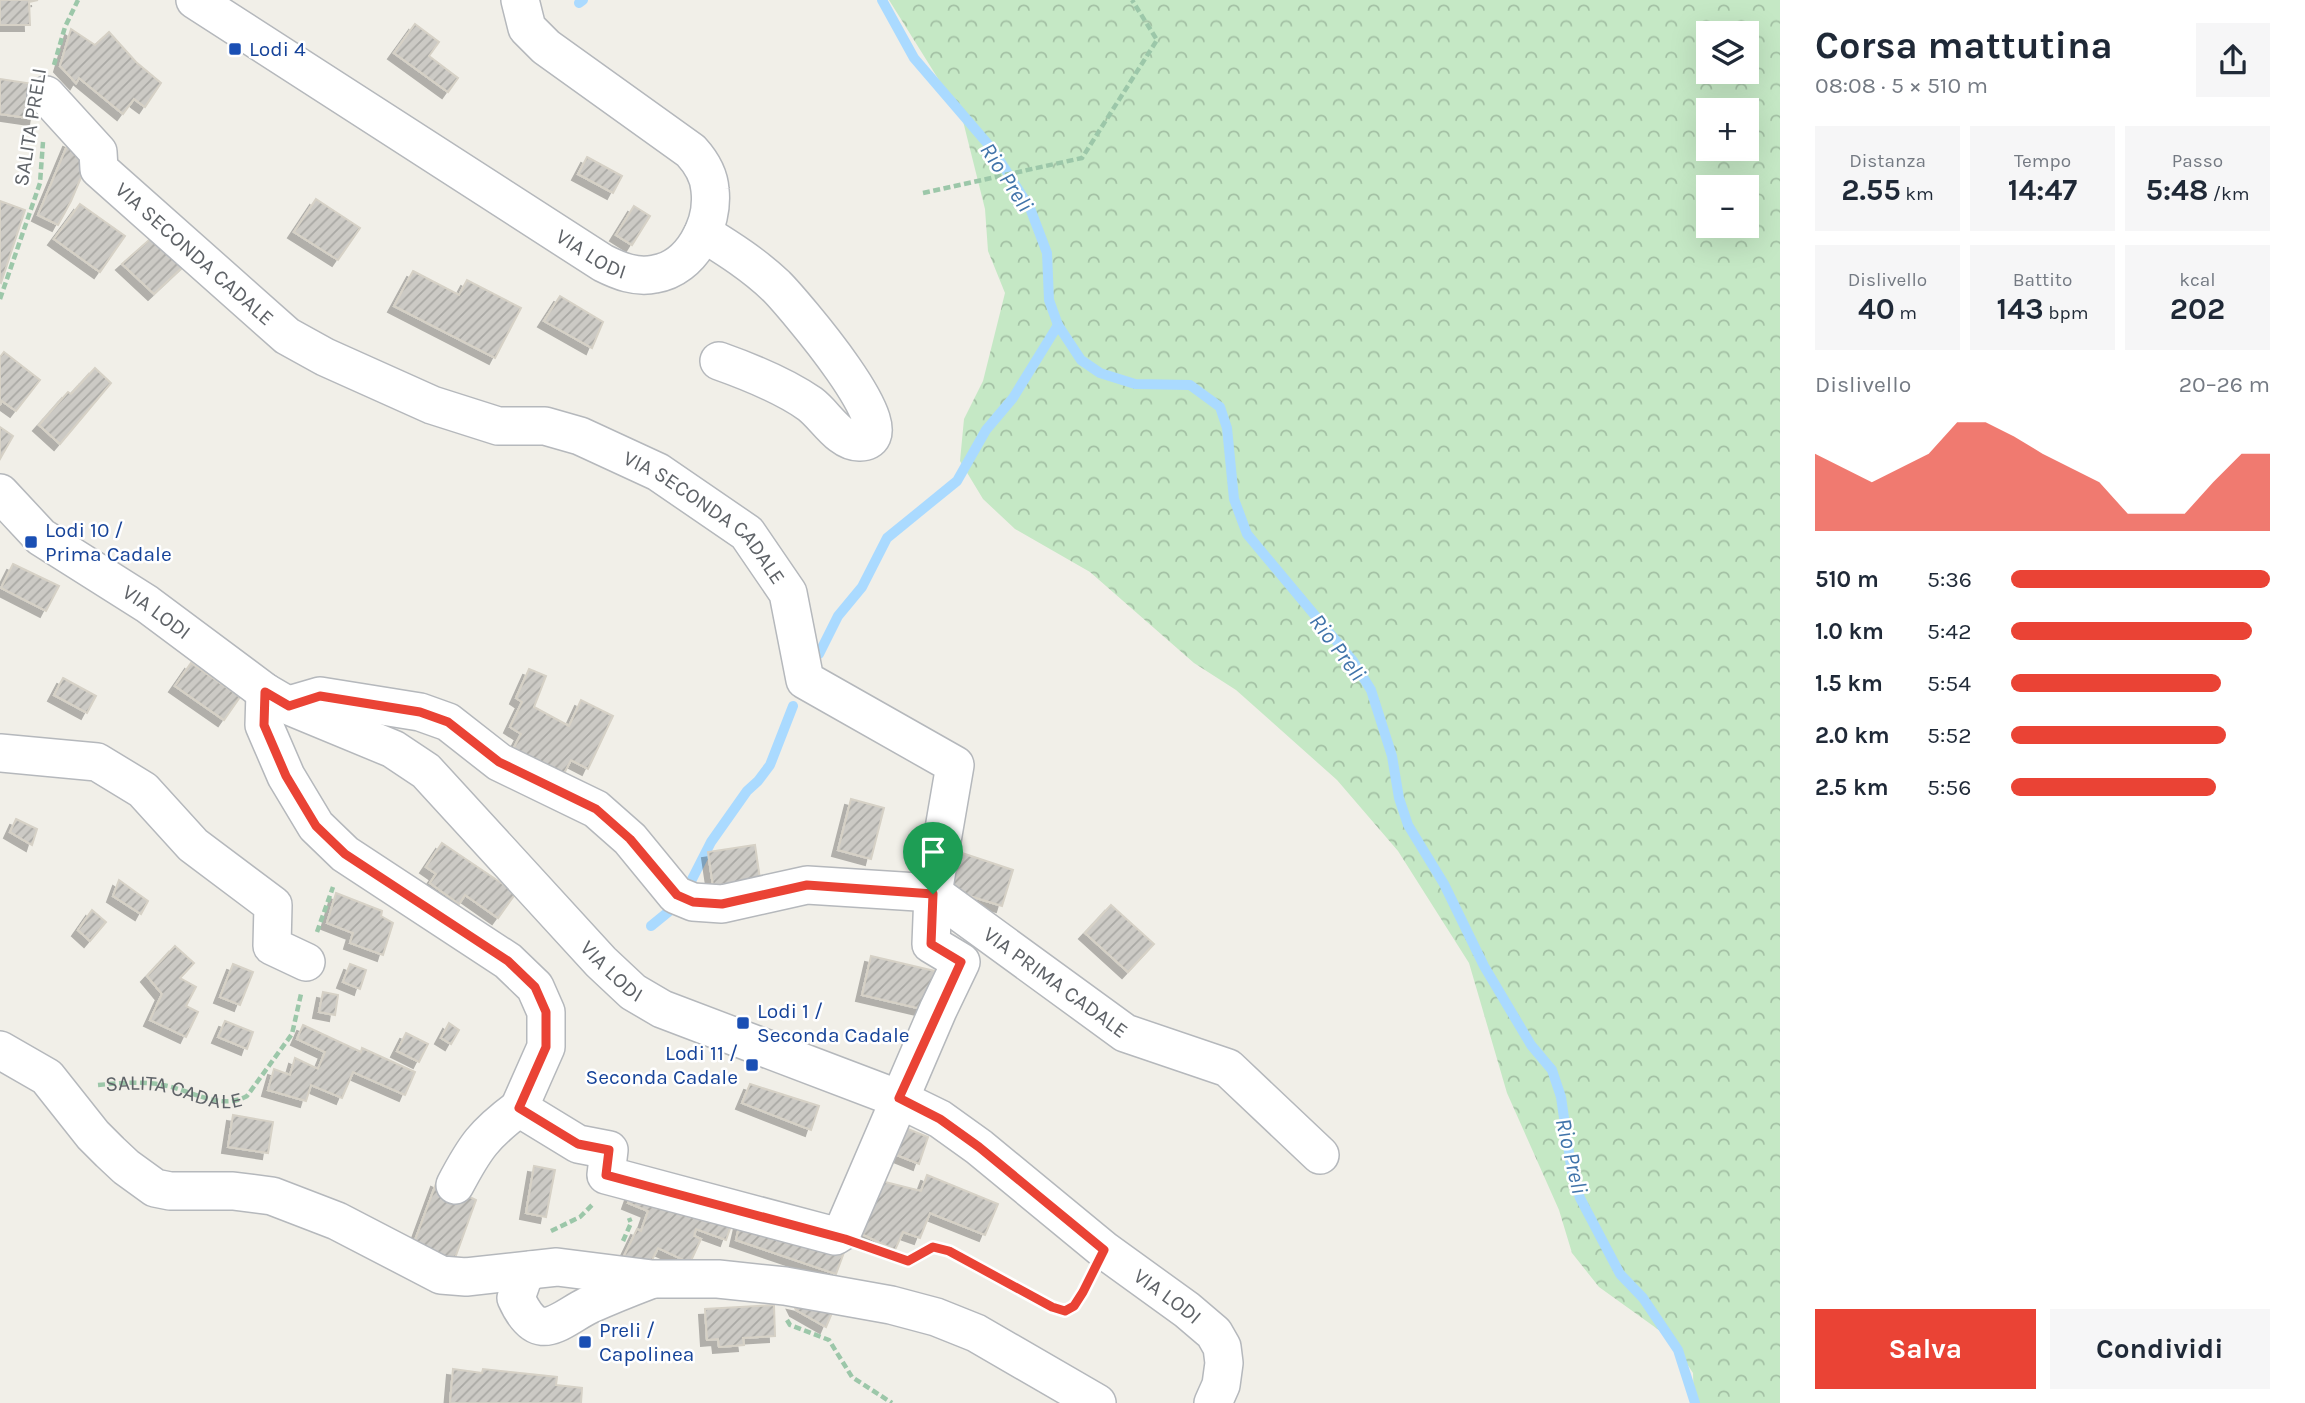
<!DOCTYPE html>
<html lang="it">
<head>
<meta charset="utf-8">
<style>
  body { margin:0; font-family:Karla,sans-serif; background:#f6f6f7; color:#1f2937; height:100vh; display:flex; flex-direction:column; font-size:26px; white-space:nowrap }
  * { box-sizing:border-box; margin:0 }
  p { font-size:23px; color:#747a83 }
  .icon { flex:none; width:38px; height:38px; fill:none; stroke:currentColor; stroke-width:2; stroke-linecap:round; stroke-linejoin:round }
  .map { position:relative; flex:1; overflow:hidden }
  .side { display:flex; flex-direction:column; background:#fff; width:525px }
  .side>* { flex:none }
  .tools { position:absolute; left:1696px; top:21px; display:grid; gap:14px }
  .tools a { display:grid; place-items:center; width:63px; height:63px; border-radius:0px; background:#fff; box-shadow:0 7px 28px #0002; font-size:35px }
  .pin { position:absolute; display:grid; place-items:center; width:60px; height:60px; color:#fff; margin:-72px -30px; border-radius:50% 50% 50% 0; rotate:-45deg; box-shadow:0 0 7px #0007 }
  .pin .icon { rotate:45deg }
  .round { display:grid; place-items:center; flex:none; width:74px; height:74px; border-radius:0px; background:#f6f6f7 }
  .headline { display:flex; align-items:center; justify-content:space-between; height:119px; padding:0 35px }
  h1 { font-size:38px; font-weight:700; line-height:52px }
  .stats { display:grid; grid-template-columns:repeat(3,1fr); gap:10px; height:119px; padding:7px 35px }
  .stats div { display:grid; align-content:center; border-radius:0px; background:#f6f6f7; text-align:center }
  .stats b { font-size:30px; font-weight:700 }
  .stats small { font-size:19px; font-weight:400 }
  .stats p { font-size:19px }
  .chart { height:196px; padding:14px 35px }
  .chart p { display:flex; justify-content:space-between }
  .chart svg { width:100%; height:126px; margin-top:7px; fill:#ea4335; opacity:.7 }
  .primary-button { display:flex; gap:14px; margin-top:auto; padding:14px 35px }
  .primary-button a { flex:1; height:80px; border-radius:0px; background:#ea4335; color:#fff; font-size:28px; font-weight:700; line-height:80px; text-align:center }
  .primary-button a+a { background:#f6f6f7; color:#1f2937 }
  ul { padding:0 35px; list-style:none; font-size:23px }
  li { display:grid; grid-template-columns:112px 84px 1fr; align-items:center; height:52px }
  li i { height:18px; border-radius:9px; background:#ea4335 }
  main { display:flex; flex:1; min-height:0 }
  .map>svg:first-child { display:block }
  .forest { fill:url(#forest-crowns); fill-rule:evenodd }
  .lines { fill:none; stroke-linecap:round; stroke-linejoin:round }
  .stream { stroke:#aadaff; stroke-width:10 }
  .building { fill:url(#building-hatch); stroke:#d6d1c6; stroke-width:2; filter:url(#shadow) }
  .street-casing { stroke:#b5b8bc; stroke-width:40 }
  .path { stroke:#9cc7a9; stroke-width:4.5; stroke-dasharray:7 3.5; stroke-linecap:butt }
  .street { stroke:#fff; stroke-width:37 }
  .route-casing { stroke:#fff; stroke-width:14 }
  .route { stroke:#ea4335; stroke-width:9 }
  .transit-dot { fill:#1a4fb4; stroke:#fff; stroke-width:2.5 }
  .labels { text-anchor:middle; stroke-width:5; stroke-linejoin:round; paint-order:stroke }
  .transit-label { font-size:21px; fill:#164399; stroke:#fff; text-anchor:start }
  .street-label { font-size:21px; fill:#5f6368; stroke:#fff }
  .water-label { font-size:23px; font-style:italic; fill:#4174aa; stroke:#fff }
</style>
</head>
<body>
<main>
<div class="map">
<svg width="1780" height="1403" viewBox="0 0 1780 1403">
  <defs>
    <pattern id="forest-crowns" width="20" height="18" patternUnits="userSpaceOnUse" patternTransform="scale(1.75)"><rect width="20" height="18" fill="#c5e8c5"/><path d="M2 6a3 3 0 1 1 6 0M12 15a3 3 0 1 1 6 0" fill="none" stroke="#a3c0a4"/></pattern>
    <pattern id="building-hatch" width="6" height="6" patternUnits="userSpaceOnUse" patternTransform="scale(1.75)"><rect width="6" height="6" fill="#cccac5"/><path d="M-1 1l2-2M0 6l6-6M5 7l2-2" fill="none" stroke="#a9a8a4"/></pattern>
    <filter id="shadow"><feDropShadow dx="-6" dy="6" stdDeviation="0" flood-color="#0004"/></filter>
  </defs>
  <rect width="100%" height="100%" fill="#f1efe8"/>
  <path class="forest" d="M889,0H1780V1403H1694L1693,1373L1670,1338L1599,1287L1572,1253L1559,1210L1507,1093L1469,963L1398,851L1337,780L1236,690L1194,663L1090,572L1015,529L983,499L960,461L964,419L983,381L1005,293L988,251L985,209L962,117ZM1708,33H1746V72H1708ZM1708,110H1746V149H1708ZM1708,187H1746V226H1708Z"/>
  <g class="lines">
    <g class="stream">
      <polyline points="882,0 914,58 993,150 1030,208 1047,253 1049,300 1058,325 1081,360 1100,373 1135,384 1190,385 1220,407 1227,428 1234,499 1247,534 1353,661 1371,690 1392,756 1399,798 1408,825 1444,884 1484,966 1531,1045 1552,1070 1561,1097 1572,1173 1580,1198 1620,1274 1643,1298 1678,1350 1695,1403"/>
      <polyline points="579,3 583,0"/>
      <polyline points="819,654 838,616 862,587 887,538 957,481 986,430 1013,398 1058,325"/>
      <polyline points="686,891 711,842 747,791 758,781 770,765 793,706"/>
      <polyline points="651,926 678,904"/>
    </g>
  </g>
  <g class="building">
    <polygon points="0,0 38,0 29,2 30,25 0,25"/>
    <polygon points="415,24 439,42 429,56 458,78 448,92 394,53"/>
    <polygon points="71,29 95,45 109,32 136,62 161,83 145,107 134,99 123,114 79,78 76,83 60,66"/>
    <polygon points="0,79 40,85 35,119 0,114"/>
    <polygon points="69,141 92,152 71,201 58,225 38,215"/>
    <polygon points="587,157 622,176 613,193 578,174"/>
    <polygon points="316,199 360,228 338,260 294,232"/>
    <polygon points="0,201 25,210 1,283 0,282"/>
    <polygon points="80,204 125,236 100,272 54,239"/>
    <polygon points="634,206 650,216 632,245 616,235"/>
    <polygon points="158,232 188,262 154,294 122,264"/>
    <polygon points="413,271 459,295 467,280 521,308 495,358 394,306"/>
    <polygon points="560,296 603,322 592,348 544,321"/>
    <polygon points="4,352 40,380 16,411 2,401 0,405 0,357"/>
    <polygon points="95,368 111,383 60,444 39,425 68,392 71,394"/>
    <polygon points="0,427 13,436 0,459"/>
    <polygon points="13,564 59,586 46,611 1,588"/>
    <polygon points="191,663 240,697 224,720 175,686"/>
    <polygon points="529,669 546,676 534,707 569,726 581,700 613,716 588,769 571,760 557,787 507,761 521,734 510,727 522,702 516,698"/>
    <polygon points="63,678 96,696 87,713 54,695"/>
    <polygon points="851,799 884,808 871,859 838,850"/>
    <polygon points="16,819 37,829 32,845 10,832"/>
    <polygon points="442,843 516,893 498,918 465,895 459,904 430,883 436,874 426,867"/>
    <polygon points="755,845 760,879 713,886 708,852"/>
    <polygon points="956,851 1013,870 1002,906 944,888"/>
    <polygon points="119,880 148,901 141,914 113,896"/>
    <polygon points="336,893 382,911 381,916 393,923 383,955 350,943 353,933 327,923"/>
    <polygon points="1111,905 1154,944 1128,972 1085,933"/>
    <polygon points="92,910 106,922 90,941 78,930"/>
    <polygon points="175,946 194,963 180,978 196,987 186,1006 198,1012 186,1037 150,1020 162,994 147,976"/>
    <polygon points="871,956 935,971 926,1010 862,995"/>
    <polygon points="233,964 253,972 240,1005 220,997"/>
    <polygon points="350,964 366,970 360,989 343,982"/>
    <polygon points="323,992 338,995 335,1015 319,1012"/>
    <polygon points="225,1021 253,1032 247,1049 218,1037"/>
    <polygon points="449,1023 459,1030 451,1044 441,1038"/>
    <polygon points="303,1025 361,1052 362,1048 415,1072 405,1095 353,1072 342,1098 311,1085 306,1101 268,1090 274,1069 290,1075 295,1058 318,1069 325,1052 297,1039"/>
    <polygon points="406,1033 428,1044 419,1062 397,1051"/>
    <polygon points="750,1084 819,1106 811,1130 742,1103"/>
    <polygon points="233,1115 273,1122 268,1153 228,1147"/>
    <polygon points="893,1123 928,1137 919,1164 882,1149"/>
    <polygon points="534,1166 555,1170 546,1217 526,1213"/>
    <polygon points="927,1175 998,1204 985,1235 930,1213 920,1238 903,1232 895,1250 849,1228 869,1178 921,1191"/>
    <polygon points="437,1181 476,1200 454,1261 414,1243"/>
    <polygon points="634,1186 732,1223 726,1240 696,1229 694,1236 701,1239 690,1263 658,1248 648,1268 624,1256 637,1229 641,1231 648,1211 628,1203"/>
    <polygon points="742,1214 846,1247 836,1274 736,1240"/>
    <polygon points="793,1304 832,1313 826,1327 796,1310"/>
    <polygon points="774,1305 775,1336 743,1338 744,1345 719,1347 718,1339 707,1340 705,1309"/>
    <polygon points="453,1369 482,1373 483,1369 557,1377 556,1385 582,1388 581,1403 450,1403"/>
  </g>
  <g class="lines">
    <g class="street-casing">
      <g id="street">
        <path id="s2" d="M195,0L603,263C619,271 636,278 655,274C692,268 714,224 710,190C709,174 701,162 691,151L546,47L527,28L520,0"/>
        <path id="s3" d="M46,95L98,152L99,169L287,336L325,357L432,405L498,426H545L580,436L658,472L747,533L788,593L805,680L955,765L933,893L931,944L961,962L938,1010L843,1231L835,1236L606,1175L609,1150L578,1144L519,1108L546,1047V1012L535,987L508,961L345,854L316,826L286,776L264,725L265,692"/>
        <path d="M703,233C729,249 754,265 776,286C790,300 913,441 860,442C840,443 825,415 810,404C783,385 750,372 719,361"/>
        <path id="s4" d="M0,493L41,537L147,604L265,692L289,706L393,749L426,771L601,962L633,992L662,1009L899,1099L940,1119L979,1147L1104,1250L1187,1310L1214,1333L1222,1347L1224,1363L1221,1385L1213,1403"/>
        <path id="s5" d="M296,703L320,696L420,712L448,722L499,762L596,809L630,839L676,895L693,902L722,904L807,885L933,893L1125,1033L1228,1068L1320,1155"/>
        <polyline points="0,753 97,762 143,790 193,845 273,905 272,946 306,962"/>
        <polyline points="0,1050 47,1077 93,1135 110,1152 126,1167 155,1188 170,1191 233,1191 272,1196 337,1221 441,1275 466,1277 557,1267 652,1279 718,1279 785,1286 891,1305 936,1317 976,1333 1097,1403"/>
        <path d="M455,1185C475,1147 484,1134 519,1108"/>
        <path d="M531,1270L523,1278L516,1298C538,1347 557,1321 589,1305C609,1296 629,1288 650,1280"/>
      </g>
    </g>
    <g class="path">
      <polyline points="54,65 65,27 78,0"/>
      <polyline points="923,193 1082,158 1157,40 1132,0"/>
      <polyline points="0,299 40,183 43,142"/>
      <polyline points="317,932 333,887"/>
      <path id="s1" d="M98,1085C120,1083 142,1081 163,1085C191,1090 220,1111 247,1096L292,1034L301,994"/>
      <polyline points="551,1231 580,1217 593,1204"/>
      <polyline points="623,1241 631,1223 629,1218"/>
      <polyline points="871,1248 908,1261 933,1247 949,1251 1052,1307 1065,1311 1074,1305 1089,1279"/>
      <polyline points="787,1320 790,1325 829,1340 852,1377 892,1403"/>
    </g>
    <use href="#street" class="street"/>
  </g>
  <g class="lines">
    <g class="route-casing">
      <polygon id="route" points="265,692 289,706 320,696 420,712 448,722 499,762 596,809 630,839 677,895 693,902 722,904 807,885 933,894 931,944 961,962 899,1098 940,1119 979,1147 1104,1250 1083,1292 1074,1306 1065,1311 1052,1307 949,1251 933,1247 908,1261 845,1239 606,1175 609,1150 578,1144 519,1108 546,1047 546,1012 535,987 508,961 345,854 316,826 286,776 264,725"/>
    </g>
    <use href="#route" class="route"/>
  </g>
  <g class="transit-dot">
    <rect x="228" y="42" width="14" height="14" rx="3.5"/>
    <rect x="24" y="535" width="14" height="14" rx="3.5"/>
    <rect x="736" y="1016" width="14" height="14" rx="3.5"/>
    <rect x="745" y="1058" width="14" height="14" rx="3.5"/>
    <rect x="578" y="1335" width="14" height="14" rx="3.5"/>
  </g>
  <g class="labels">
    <g class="transit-label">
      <text x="249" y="56">Lodi 4</text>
      <text x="45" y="537">Lodi 10 /<tspan x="45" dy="24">Prima Cadale</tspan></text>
      <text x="757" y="1018">Lodi 1 /<tspan x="757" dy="24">Seconda Cadale</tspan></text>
      <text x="738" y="1060" text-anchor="end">Lodi 11 /<tspan x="738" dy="24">Seconda Cadale</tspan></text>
      <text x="599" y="1337">Preli /<tspan x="599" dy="24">Capolinea</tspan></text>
    </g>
    <g class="street-label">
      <text transform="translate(30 127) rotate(-81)" y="7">SALITA PRELI</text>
      <text dy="7" stroke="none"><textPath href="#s2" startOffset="471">VIA LODI</textPath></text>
      <text dy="7" stroke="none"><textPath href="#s3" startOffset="222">VIA SECONDA CADALE</textPath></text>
      <text dy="7" stroke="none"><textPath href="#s3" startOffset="810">VIA SECONDA CADALE</textPath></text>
      <text dy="7" stroke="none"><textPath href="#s4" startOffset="198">VIA LODI</textPath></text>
      <text dy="7" stroke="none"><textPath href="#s4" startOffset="786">VIA LODI</textPath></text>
      <text dy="7" stroke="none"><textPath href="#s5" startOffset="859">VIA PRIMA CADALE</textPath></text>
      <text dy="7" stroke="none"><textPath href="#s1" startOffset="77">SALITA CADALE</textPath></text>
      <text dy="7" stroke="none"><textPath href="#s4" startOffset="1437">VIA LODI</textPath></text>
    </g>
    <g class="water-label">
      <text transform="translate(1007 177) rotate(57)" y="8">Rio Preli</text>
      <text transform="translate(1338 647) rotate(53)" y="8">Rio Preli</text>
      <text transform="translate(1572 1156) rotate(77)" y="8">Rio Preli</text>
    </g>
  </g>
</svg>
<div class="tools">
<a><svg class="icon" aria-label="layers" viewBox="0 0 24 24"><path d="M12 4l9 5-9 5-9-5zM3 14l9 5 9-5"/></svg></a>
<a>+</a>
<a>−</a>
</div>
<div class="pin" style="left:933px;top:894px;background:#1e9e55"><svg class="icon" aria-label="arrive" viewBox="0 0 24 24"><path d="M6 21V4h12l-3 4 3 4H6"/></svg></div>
</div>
<section class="side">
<div class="headline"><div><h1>Corsa mattutina</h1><p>08:08 · 5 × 510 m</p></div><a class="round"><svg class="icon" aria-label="share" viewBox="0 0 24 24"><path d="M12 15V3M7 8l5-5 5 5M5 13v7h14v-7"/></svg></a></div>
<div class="stats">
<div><p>Distanza</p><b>2.55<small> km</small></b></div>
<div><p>Tempo</p><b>14:47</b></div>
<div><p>Passo</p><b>5:48<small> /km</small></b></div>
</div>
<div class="stats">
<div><p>Dislivello</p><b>40<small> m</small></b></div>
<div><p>Battito</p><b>143<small> bpm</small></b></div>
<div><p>kcal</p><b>202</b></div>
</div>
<div class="chart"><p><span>Dislivello</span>20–26 m</p>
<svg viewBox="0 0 160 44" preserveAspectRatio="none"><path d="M0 44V17L10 22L20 27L30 22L40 17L50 6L60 6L70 11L80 17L90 22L100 27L110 38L120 38L130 38L140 27L150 17L160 17V44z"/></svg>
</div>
<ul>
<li><b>510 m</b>5:36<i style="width:100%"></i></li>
<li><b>1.0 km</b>5:42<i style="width:93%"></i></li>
<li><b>1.5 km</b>5:54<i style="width:81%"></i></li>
<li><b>2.0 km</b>5:52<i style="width:83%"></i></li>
<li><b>2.5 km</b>5:56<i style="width:79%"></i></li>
</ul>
<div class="primary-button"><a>Salva</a><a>Condividi</a></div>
</section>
</main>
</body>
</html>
